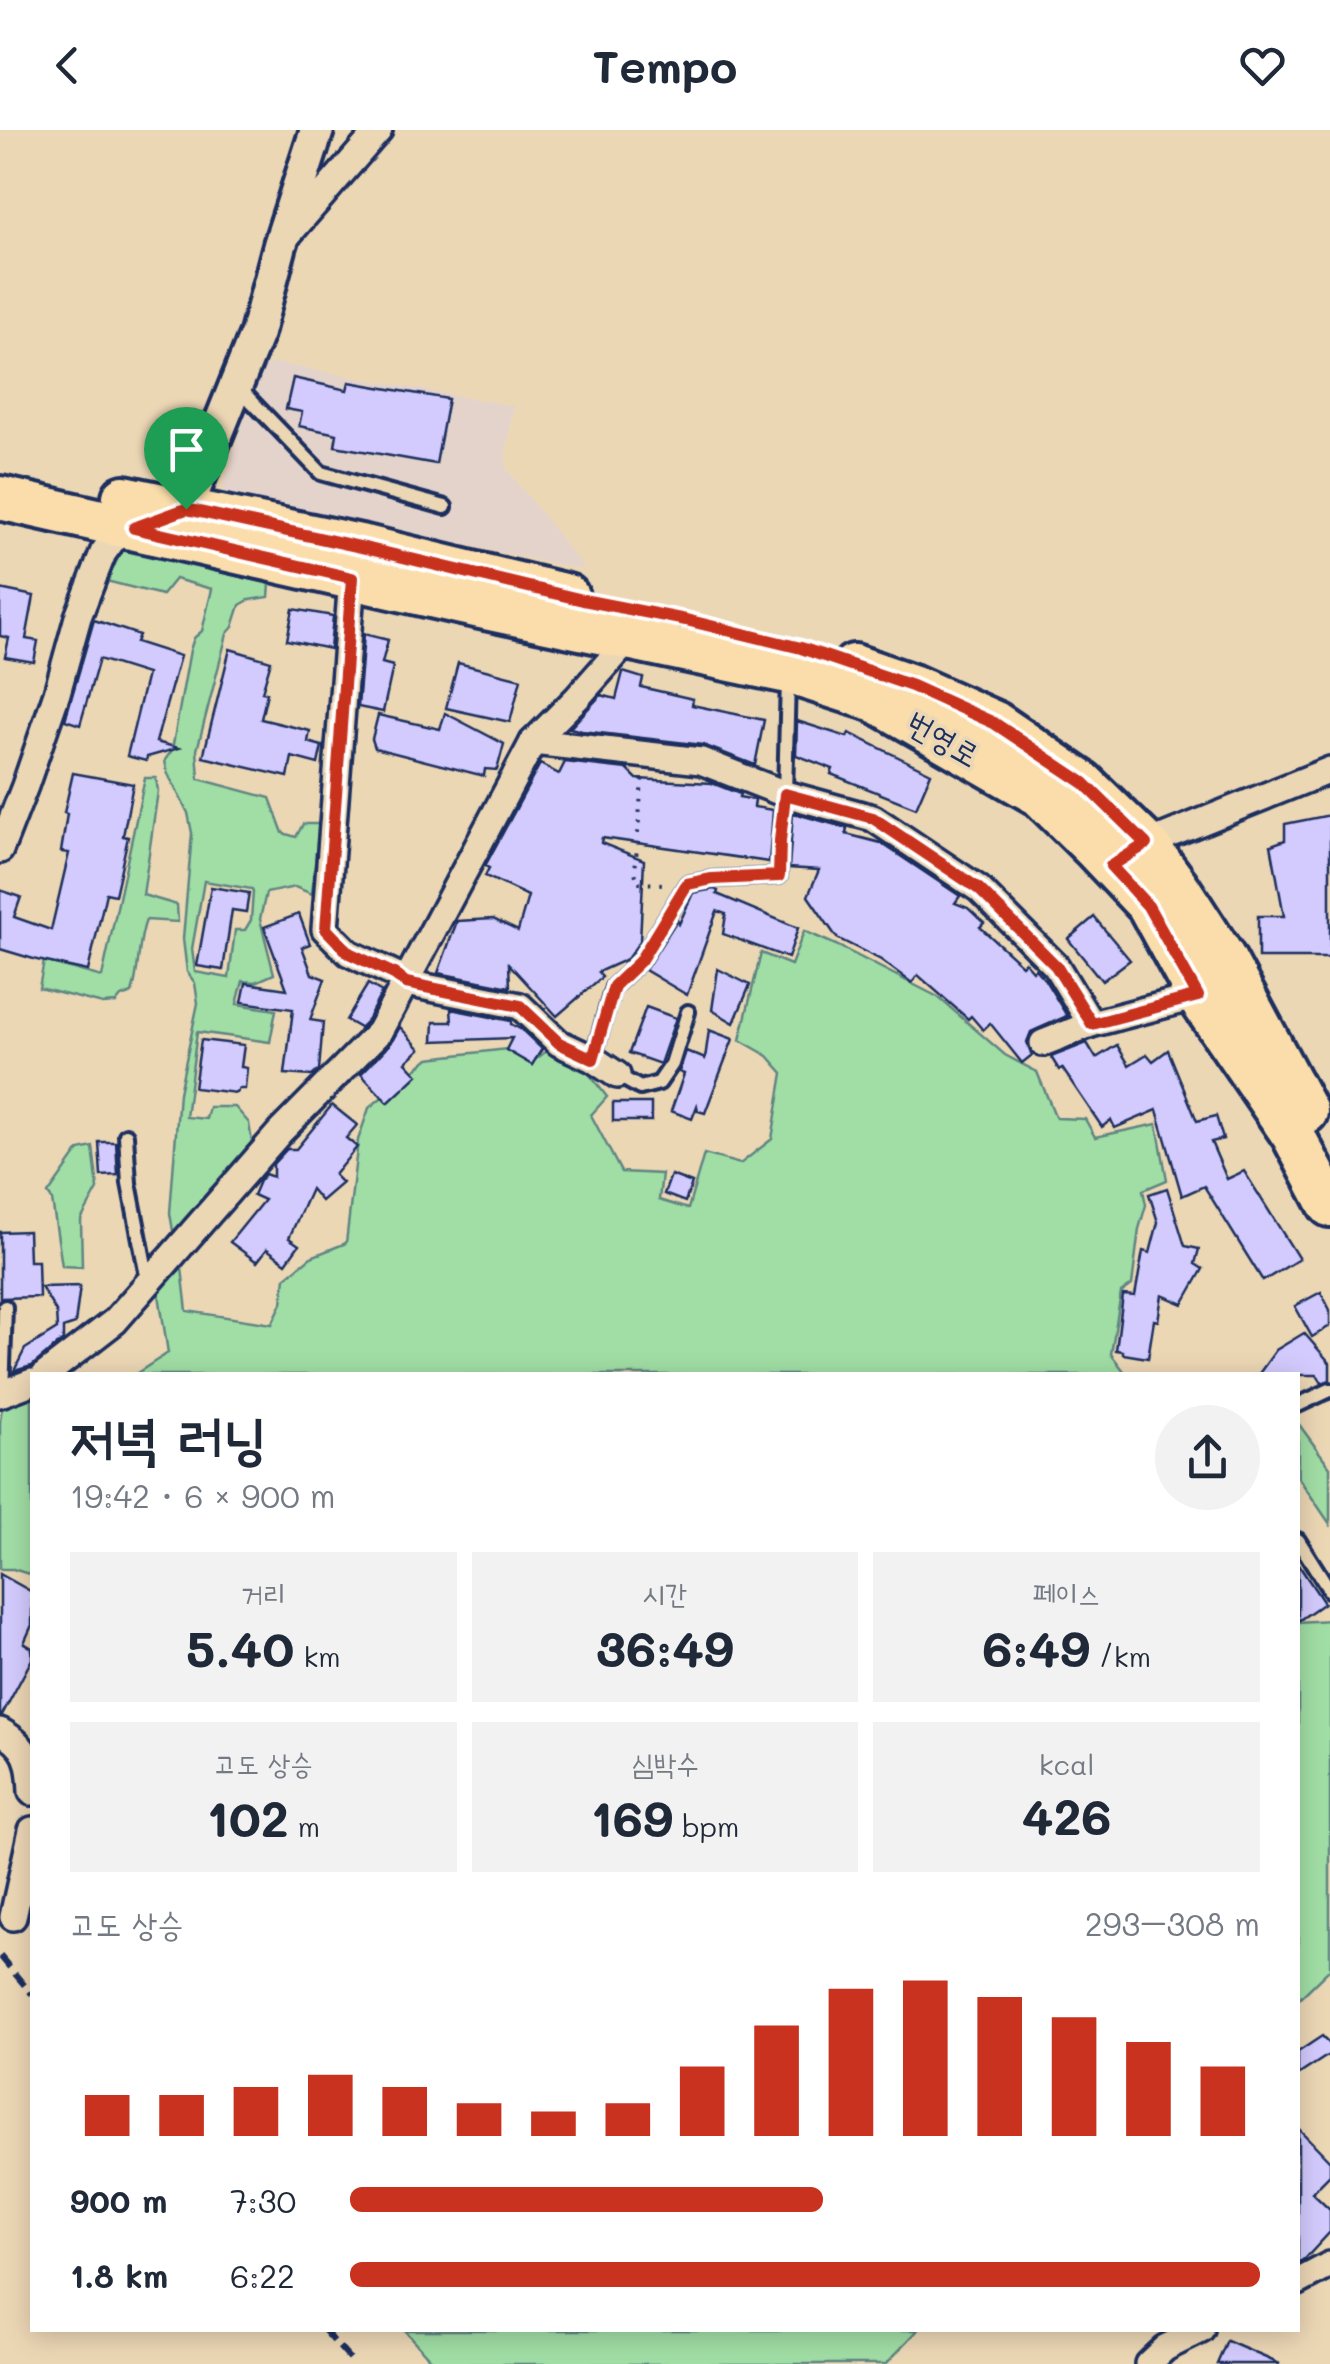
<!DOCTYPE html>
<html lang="ko">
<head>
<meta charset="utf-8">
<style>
  body { margin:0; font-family:Mali,"Poor Story",sans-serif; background:#f2f2f3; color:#1f2937; height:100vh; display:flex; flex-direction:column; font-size:38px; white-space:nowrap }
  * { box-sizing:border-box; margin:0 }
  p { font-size:32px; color:#747a83 }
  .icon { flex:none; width:55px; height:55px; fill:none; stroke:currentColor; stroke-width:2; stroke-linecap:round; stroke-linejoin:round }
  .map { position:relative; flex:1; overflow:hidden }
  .drawer { position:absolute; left:30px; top:1242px; width:1270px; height:960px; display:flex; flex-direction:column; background:#fff; border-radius:0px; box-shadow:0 5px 25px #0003 }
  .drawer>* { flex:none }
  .pin { position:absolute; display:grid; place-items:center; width:85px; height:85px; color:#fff; margin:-102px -42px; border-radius:50% 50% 50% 0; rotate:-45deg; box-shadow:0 0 10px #0007 }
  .pin .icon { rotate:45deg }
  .round { display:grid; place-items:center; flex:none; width:105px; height:105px; border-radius:52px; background:#f2f2f3 }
  .summary { display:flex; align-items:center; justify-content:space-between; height:170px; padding:0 40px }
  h1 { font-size:55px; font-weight:700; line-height:75px }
  .stats { display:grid; grid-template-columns:repeat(3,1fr); gap:15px; height:170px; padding:10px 40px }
  .stats div { display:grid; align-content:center; border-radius:0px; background:#f2f2f3; text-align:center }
  .stats b { font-size:50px; font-weight:700 }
  .stats small { font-size:28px; font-weight:400 }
  .stats p { font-size:28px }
  .chart { height:280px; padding:20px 40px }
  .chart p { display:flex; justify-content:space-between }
  .chart svg { width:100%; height:180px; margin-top:10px; stroke:#c8321e; stroke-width:6 }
  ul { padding:0 40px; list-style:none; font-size:32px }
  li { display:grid; grid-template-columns:160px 120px 1fr; align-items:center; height:75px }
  li i { height:25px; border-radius:12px; background:#c8321e }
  header { display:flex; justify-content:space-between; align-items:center; height:130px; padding:0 40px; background:#fff; font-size:45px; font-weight:700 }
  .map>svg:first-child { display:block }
  .built { fill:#e4d3cb }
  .green { fill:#a1dea5; stroke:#5e8682; stroke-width:2.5; fill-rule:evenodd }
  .building { fill:#d3cbfd; stroke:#1b2f5e; stroke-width:2.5 }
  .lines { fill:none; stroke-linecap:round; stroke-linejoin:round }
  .service-casing { stroke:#1b2f5e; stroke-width:20 }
  .minor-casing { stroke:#1b2f5e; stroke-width:32 }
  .tertiary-casing { stroke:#1b2f5e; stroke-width:40 }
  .primary-casing { stroke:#1b2f5e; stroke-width:50 }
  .path { stroke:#1b2f5e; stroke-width:4; stroke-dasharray:2.5 8; stroke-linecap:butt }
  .service { stroke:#ecd7b5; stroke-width:12 }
  .minor { stroke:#ecd7b5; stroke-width:25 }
  .tertiary { stroke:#ecd7b5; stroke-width:32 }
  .primary { stroke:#faddab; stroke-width:42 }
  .rail { stroke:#1b2f5e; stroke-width:6; stroke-dasharray:15 8; stroke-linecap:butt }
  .route-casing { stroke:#fff; stroke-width:20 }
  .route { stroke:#c8321e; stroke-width:12 }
  .labels { text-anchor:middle; stroke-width:8; stroke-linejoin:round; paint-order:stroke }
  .street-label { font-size:32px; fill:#1b2f5e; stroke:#ecd7b5 }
</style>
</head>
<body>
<header><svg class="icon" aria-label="back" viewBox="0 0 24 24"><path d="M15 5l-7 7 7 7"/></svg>Tempo<svg class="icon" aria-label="heart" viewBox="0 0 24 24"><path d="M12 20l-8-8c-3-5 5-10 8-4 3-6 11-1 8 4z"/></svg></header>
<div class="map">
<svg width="1330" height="2234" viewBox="0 0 1330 2234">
  <rect width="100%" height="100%" fill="#ecd7b5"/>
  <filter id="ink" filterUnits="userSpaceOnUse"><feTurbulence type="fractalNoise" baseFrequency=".01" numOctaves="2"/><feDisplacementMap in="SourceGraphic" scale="20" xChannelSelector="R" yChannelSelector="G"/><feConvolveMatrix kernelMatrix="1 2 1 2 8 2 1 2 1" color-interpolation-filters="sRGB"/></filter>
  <g filter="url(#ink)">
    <polygon class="built" points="276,233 514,276 505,328 506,338 585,440 221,364 258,236"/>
    <g class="green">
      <path d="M123,419L270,454L269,467L249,470L240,475L233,497L227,504L197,620L199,649L270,668L283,703L296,707L303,694H319L312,764L295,757L266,763L260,789L274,844L256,852L243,851L237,874L276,880L270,912L197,902L186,987L206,989L209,977H235L249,993L252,1012L174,1107L170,1083L179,963L198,873L195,853L187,842L183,809L192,703L188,683L167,642L165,630L172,620L190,520L194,508L202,501L212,459L175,449L162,465L106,451ZM204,751L252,759L253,762L251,790L245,800H235L229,848L195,842L192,819Z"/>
      <path d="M145,648H156L158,661L143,765L177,775L178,792L146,790C137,813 140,839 132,863L121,867L116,873L103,874L39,858L44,831L102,847Z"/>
      <polygon points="804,801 836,815 938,867 1005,925 1037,942 1056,988 1085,989 1095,1007 1157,994 1167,1050 1143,1060 1146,1075 1139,1099 1132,1155 1121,1163 1111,1224 1127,1245 134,1245 168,1223 158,1158 182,1138 187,1181 272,1194 282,1173 285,1148 311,1127 346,1113 358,1010 369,978 429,928 516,918 536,929 548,920 587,941 607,967 591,985 621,1042 662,1044 659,1070 688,1079 704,1024 740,1034 772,1009 783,943 768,926 740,910 761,823 791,835"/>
      <polygon points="93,1017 98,1059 81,1090 82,1137 62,1136 52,1070 48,1064 79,1020"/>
      <polygon points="32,1262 32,1445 13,1439 0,1439 0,1292 2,1277"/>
      <polygon points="1298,1293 1330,1337 1330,1394 1298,1347"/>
      <polygon points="1330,1490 1330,1839 1298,1870 1298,1492"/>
      <polygon points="404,2200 918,2200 886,2234 435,2234"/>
    </g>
    <g class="building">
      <polygon points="293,248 347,260 349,252 448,269 436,334 335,316 337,304 299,296 302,282 286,279"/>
      <polygon points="0,459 34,466 26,509 38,511 34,532 5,527 9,508 0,506"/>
      <polygon points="293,479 333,486 330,519 287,510"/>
      <polygon points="94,490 139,505 136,512 180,526 156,612 179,618 147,627 146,631 127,626 147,544 99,529 80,595 65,590"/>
      <polygon points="364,504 388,510 382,533 393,536 383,582 358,577"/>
      <polygon points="230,519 271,531 262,562 267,563 261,589 310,601 308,612 322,616 318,634 292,627 288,647 203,627"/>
      <polygon points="458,533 521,549 510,592 446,578"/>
      <polygon points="623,542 643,548 641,557 693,569 692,575 764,590 755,635 703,615 582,601 570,598 601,565 616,569"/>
      <polygon points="445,583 504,614 497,640 485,639 484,646 375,618 372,609 378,585 440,599"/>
      <polygon points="797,591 847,607 849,603 931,643 916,678 831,644 833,639 796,625"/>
      <polygon points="565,632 627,639 637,649 712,653 740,664 739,667 755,670 754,677 773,680 769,732 602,708 601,713 644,730 640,811 627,829 598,842 602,847 557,886 509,834 510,857 438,843 457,791 493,789 518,801 528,766 485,746 489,738 485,736 540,634 559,644"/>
      <polygon points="73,643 133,654 123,706 128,707 115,765 106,763 88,841 37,830 0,819 0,760 21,767 14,787 51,800 69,723 61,722 67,684 64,683"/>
      <polygon points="793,683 847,698 846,704 881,713 960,766 955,773 968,778 984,793 980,797 1022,835 1025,832 1033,841 1035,839 1045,850 1067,886 1031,902 1027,912 1032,925 1022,933 990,893 983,900 971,886 968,889 918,845 912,853 881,830 837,808 808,766 819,740 789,738"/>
      <polygon points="1330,685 1330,828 1258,828 1258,786 1284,786 1271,715 1285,710 1285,694"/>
      <polygon points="211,757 249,763 246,782 232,780 223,840 197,836"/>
      <polygon points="714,759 718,761 717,764 798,798 788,828 723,804 726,784 717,781 687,865 645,840 677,790 679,794 693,763"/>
      <polygon points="299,784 310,814 302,817 312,844 325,849 310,890 323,892 319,940 312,946 285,944 293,879 242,872 246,853 287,859 264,797"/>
      <polygon points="1094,787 1130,830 1102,851 1068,809"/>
      <polygon points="718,839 750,855 734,893 712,880"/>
      <polygon points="368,854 382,862 366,892 360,898 346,890"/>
      <polygon points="646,877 676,888 660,934 629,923"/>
      <polygon points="451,879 511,891 511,894 522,900 542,919 532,935 506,920 512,908 433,911 434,892 452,892"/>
      <polygon points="400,897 420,919 406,932 418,945 388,973 361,944 391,913"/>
      <polygon points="709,900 733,909 705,983 698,981 697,976 692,989 671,981 684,944 679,942 686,921 705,929"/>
      <polygon points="201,910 244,915 241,937 247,938 245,959 239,959 236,963 194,958"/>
      <polygon points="1087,913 1096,928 1117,915 1129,935 1147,924 1153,931 1168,920 1197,991 1216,986 1223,1009 1211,1012 1227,1049 1244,1041 1299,1129 1263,1151 1204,1056 1182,1066 1157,980 1115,998 1111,990 1102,997 1062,938 1059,940 1051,927"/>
      <rect x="613" y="973" width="38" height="18"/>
      <polygon points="332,975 357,995 346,1008 357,1017 334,1045 342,1053 321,1071 311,1059 289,1108 299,1115 286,1133 267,1119 257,1132 230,1112 264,1070 253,1065 259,1051 265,1044 273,1047 273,1034 287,1019 296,1019"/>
      <polygon points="99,1012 116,1012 118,1045 101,1046"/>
      <polygon points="671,1045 692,1053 685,1072 664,1064"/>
      <polygon points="1167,1058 1185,1116 1199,1119 1195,1134 1203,1139 1183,1174 1162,1165 1158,1191 1154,1190 1148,1228 1123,1224 1123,1221 1116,1220 1123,1165 1135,1166 1143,1121 1150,1123 1158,1092 1149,1064"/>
      <polygon points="28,1101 29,1131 38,1131 39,1167 0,1168 0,1102"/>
      <polygon points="80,1156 75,1194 63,1198 63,1210 32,1236 14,1241 25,1219 57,1199 56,1182 41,1157"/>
      <polygon points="1321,1162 1330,1180 1330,1196 1312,1207 1295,1176"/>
      <polygon points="1304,1203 1330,1233 1330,1250 1322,1253 1317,1245 1258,1245 1276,1220"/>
      <polygon points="1298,1434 1324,1473 1298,1491"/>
      <polygon points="0,1444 32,1462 32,1495 24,1513 32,1518 32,1529 2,1585 0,1585"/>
      <polygon points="1322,1906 1330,1914 1330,1924 1298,1945 1298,1922"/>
      <polygon points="1298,1998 1330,2031 1330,2045 1312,2063 1330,2080 1330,2102 1304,2130 1298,2134"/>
      <polygon points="1227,2211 1280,2234 1217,2234"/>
    </g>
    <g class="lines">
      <g class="service-casing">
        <g id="service">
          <polyline points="238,257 321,343 445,377"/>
          <polyline points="593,929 613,857 640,831 687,754 712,749 779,746 780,711 785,664 788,549"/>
          <polyline points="617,945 640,958 659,953 672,934 688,882"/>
          <polyline points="126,1005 129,1053 148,1151"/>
          <polyline points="2,1264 5,1177"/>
          <polyline points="1298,1275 1330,1260"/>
          <polyline points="1298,1410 1330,1461"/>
        </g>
      </g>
      <g class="minor-casing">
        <g id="minor">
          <polyline points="287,106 379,0"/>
          <polyline points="352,448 325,799 349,823 394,844 406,853 520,876 559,913 593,929 617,945"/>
          <polyline points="533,612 701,631 785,664 873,688 979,759 1056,836 1091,894"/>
          <polyline points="0,720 25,656 57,563 78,487 103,423 114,408 134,398"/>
          <polyline points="1136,720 1146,714 1330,640"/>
          <polyline points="1043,913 1091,894 1198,866"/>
          <polyline points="45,1245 115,1191 280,1002 379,902 533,612 577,568 630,508"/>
          <polyline points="0,1264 32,1252"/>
          <path d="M0,1601C28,1616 31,1632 32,1662"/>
          <polyline points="13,1787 32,1700"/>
          <polyline points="1298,2152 1330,2135"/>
          <polyline points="1148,2234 1165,2218 1201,2200"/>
        </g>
      </g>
      <g class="tertiary-casing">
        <polyline id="tertiary" points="186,379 257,203 280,115 317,0"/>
      </g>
      <g class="primary-casing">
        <g id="primary">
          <polyline points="124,367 365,417 567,466"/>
          <polyline points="0,368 462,473 788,542 875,570 1040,665 1095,719 1149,776 1198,866 1293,1005 1330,1075"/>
          <polyline points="854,536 912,556 995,593 1083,653 1146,714 1177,756 1223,827 1306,982"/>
        </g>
      </g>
      <polyline class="path" points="642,649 635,742 638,753 664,754"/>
      <use href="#service" class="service"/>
      <use href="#minor" class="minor"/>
      <use href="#tertiary" class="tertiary"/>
      <use href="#primary" class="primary"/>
      <g class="rail">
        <polyline points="0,1826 32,1864"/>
        <polyline points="324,2200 354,2234"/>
      </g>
    </g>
  </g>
  <g class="lines" filter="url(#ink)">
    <g class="route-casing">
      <polygon id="route" points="186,379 365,418 583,470 686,490 801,518 912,556 994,593 1084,653 1146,714 1111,736 1148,776 1198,866 1092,894 1056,836 979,759 873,688 785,664 780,711 779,746 712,749 687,754 640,831 614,856 593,929 559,913 520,876 406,853 394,844 349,823 326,799 352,448 134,398"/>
    </g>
    <use href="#route" class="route"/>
  </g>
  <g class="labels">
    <g class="street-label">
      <text transform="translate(943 609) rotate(30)" y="11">번영로</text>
    </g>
  </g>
</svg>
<div class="pin" style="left:186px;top:379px;background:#1e9e55"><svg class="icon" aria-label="arrive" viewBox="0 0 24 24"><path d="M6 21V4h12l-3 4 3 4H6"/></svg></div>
<section class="drawer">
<div class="summary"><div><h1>저녁 러닝</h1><p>19:42 · 6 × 900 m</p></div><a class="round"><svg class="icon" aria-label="share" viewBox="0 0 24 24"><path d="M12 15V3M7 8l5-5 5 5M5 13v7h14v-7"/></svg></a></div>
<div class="stats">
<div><p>거리</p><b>5.40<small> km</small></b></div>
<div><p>시간</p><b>36:49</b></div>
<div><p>페이스</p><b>6:49<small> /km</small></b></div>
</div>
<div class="stats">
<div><p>고도 상승</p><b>102<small> m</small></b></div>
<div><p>심박수</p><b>169<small> bpm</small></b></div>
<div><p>kcal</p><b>426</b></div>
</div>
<div class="chart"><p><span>고도 상승</span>293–308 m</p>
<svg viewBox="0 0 160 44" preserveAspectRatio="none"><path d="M5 44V34M15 44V34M25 44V32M35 44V29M45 44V32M55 44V36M65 44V38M75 44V36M85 44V27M95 44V17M105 44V8M115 44V6M125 44V10M135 44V15M145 44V21M155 44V27"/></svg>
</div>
<ul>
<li><b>900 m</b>7:30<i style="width:52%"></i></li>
<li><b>1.8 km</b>6:22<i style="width:100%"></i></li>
</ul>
</section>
</div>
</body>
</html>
